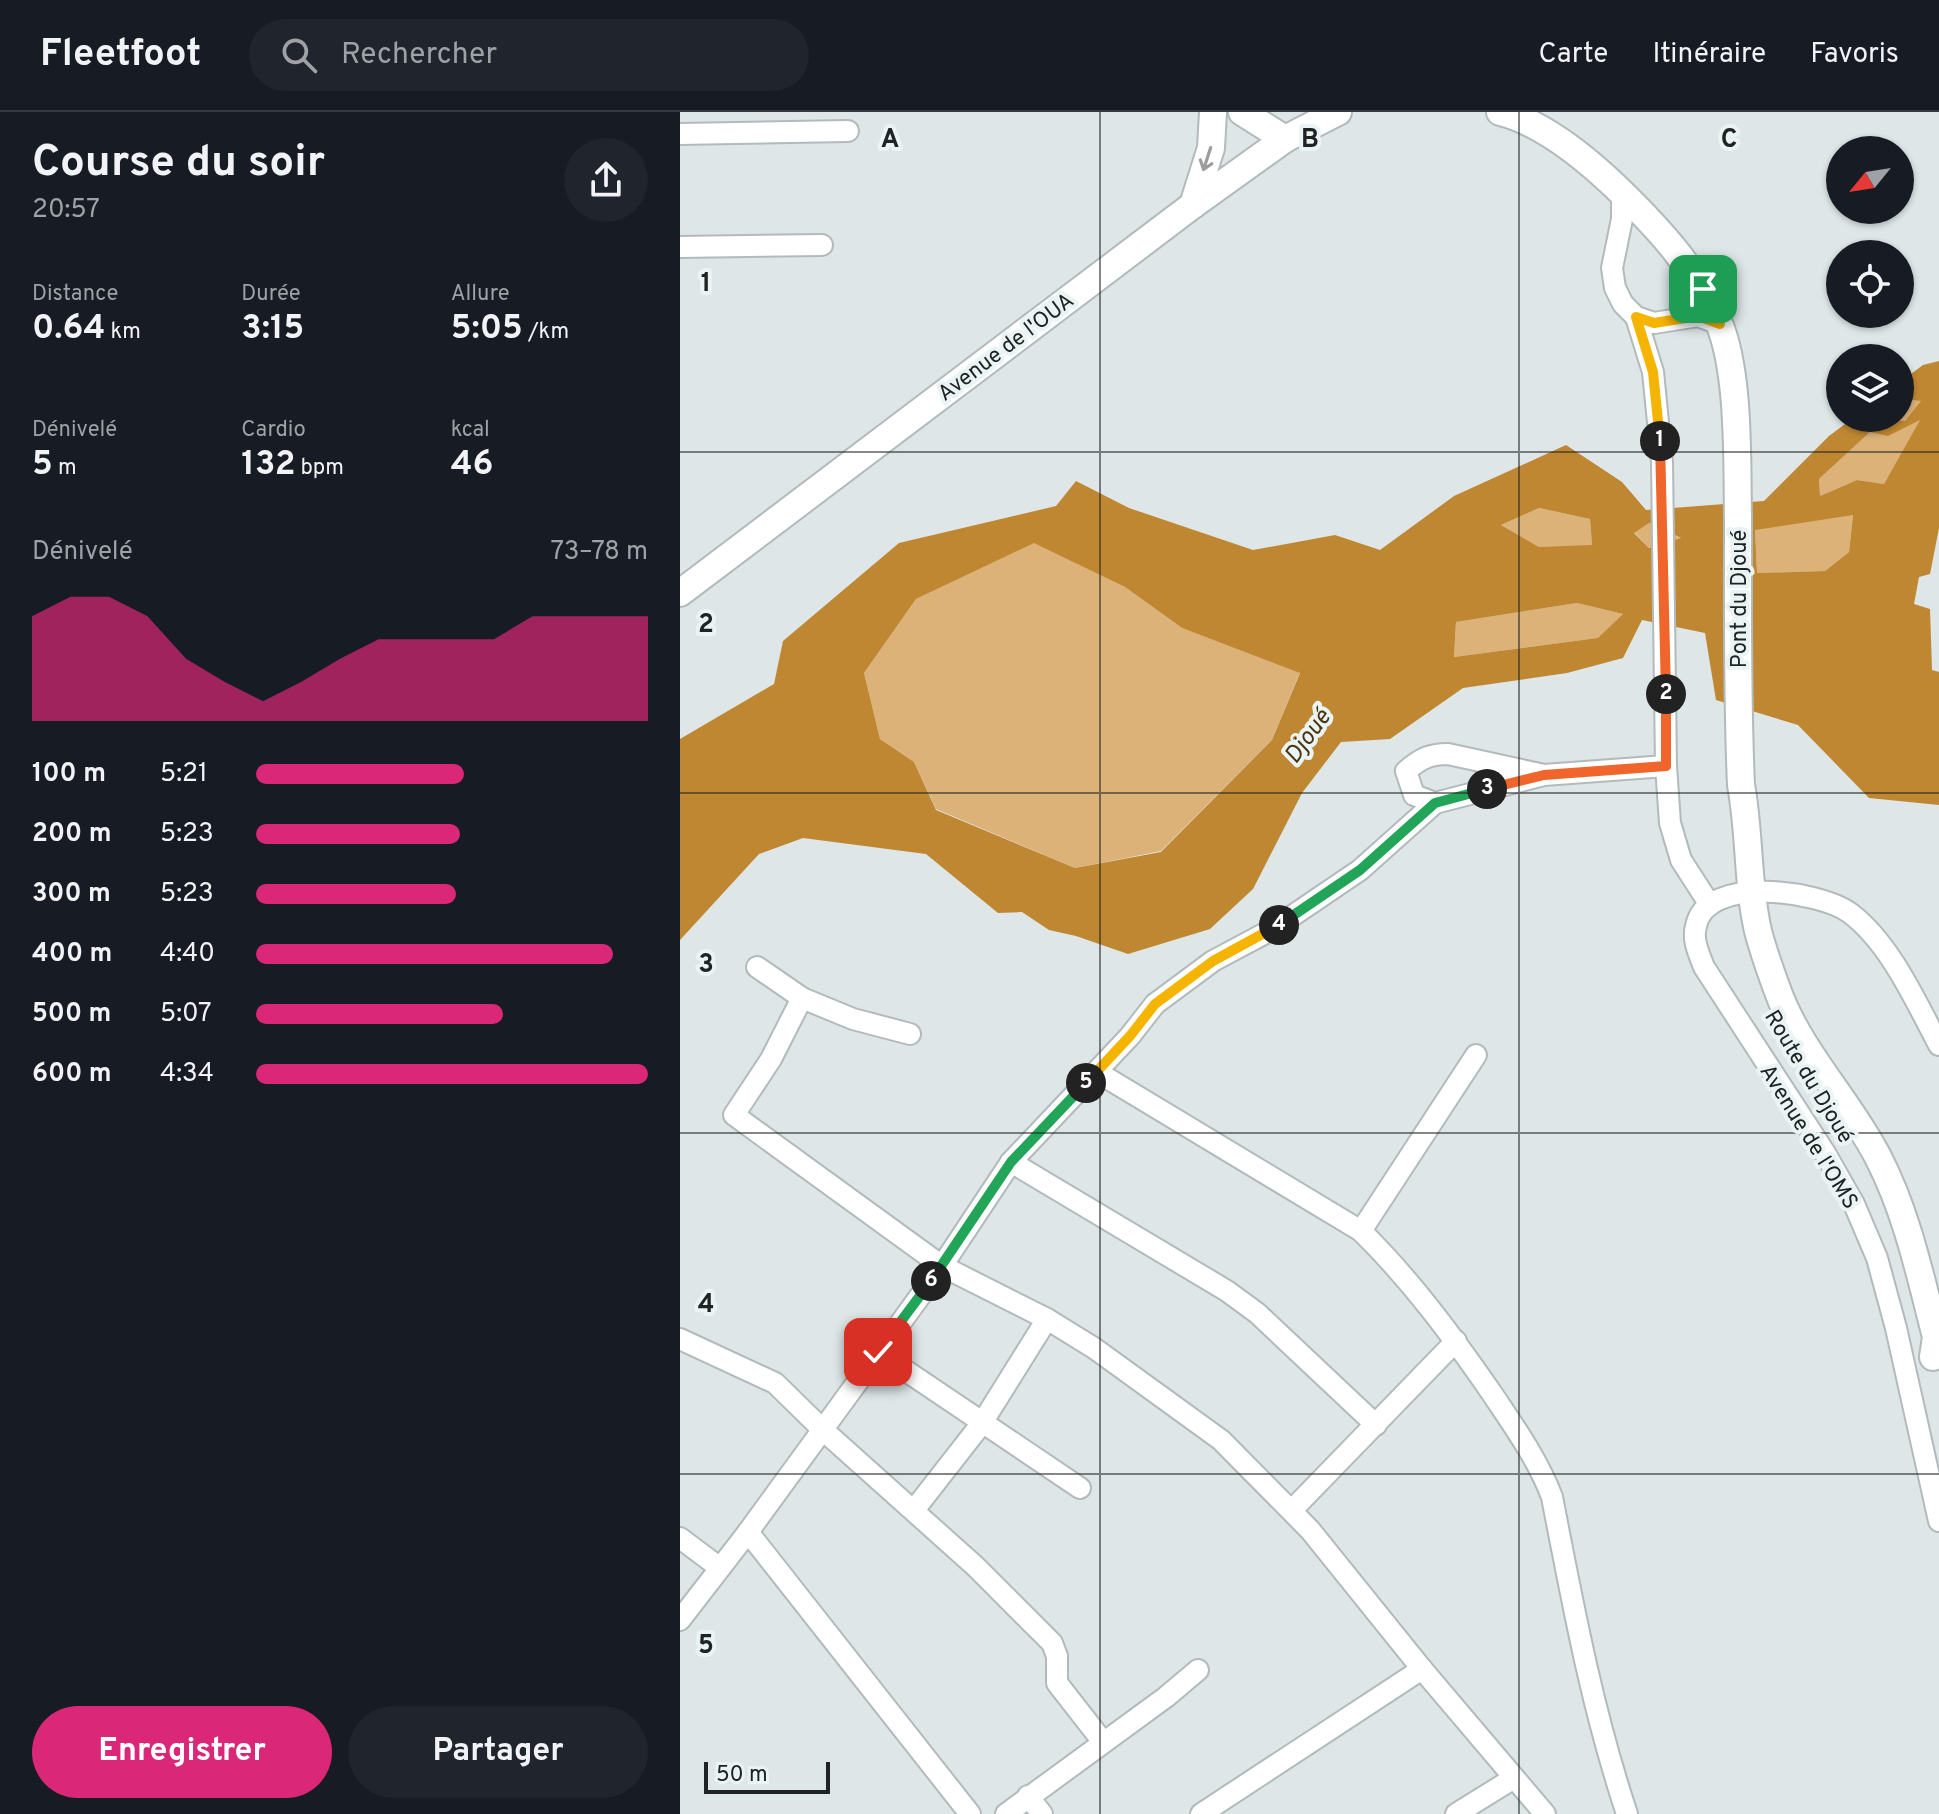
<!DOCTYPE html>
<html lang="fr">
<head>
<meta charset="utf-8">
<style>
  body { margin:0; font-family:Overpass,sans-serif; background:#20242c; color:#f1f3f6; height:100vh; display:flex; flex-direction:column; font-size:30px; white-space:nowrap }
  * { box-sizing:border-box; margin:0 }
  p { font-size:26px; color:#9ea1a6 }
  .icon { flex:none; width:44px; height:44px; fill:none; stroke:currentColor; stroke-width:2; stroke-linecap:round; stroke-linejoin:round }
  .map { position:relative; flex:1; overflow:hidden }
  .drawer { display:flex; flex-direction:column; background:#171b24; width:680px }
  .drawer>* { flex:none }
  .needle { width:52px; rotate:240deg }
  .tools { position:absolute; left:1146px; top:24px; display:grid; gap:16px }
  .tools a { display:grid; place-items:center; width:88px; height:88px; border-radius:50%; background:#171b24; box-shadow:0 2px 6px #0004; font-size:40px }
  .scale { position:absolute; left:24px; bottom:20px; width:126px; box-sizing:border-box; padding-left:8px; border:4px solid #202323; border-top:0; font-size:22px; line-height:28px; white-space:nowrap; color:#202323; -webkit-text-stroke:6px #ebf4f4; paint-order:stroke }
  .pin { position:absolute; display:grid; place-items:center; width:68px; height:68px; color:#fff; margin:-34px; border-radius:16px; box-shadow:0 4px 12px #0006 }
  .km { position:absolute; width:40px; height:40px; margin:-20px; border-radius:50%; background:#222; color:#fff; font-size:22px; line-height:40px; text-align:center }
  .round { display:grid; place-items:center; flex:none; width:84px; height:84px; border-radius:42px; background:#20242c }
  .summary { display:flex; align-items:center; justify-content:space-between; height:136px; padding:0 32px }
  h1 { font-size:44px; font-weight:700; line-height:60px }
  .stats { display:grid; grid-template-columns:repeat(3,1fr); gap:12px; height:136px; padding:8px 32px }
  .stats div { display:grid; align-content:center }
  .stats b { font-size:34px; font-weight:700 }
  .stats small { font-size:22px; font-weight:400 }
  .stats p { font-size:22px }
  .chart { height:224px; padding:16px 32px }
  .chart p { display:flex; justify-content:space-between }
  .chart svg { width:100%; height:144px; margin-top:8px; fill:#db2777; opacity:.7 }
  .action { display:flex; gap:16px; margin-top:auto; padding:16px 32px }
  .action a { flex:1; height:92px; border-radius:48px; background:#db2777; color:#fff; font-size:32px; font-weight:700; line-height:92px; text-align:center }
  .action a+a { background:#20242c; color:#f1f3f6 }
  ul { padding:0 32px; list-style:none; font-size:26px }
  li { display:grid; grid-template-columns:128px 96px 1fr; align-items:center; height:60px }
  li i { height:20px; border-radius:10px; background:#db2777 }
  header { display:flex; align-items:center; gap:48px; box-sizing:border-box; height:112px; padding:0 40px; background:#171b24; border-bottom:2px solid #363941 }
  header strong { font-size:38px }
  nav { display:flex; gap:44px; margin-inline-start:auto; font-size:28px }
  .search { width:560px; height:72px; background:#20242c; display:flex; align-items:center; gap:20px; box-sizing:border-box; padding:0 28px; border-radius:44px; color:#9ea1a6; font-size:30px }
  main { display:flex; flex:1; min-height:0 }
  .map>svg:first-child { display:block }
  .green { fill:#dcb279 }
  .water { fill:#bf8731; fill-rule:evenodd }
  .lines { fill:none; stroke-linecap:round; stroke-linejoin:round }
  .minor-casing { stroke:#b2babb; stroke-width:24 }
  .major-casing { stroke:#b2babb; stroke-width:30 }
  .minor { stroke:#fff; stroke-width:20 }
  .major { stroke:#fff; stroke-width:26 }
  .oneway { stroke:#9b9c9c }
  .split-1-casing { stroke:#fff; stroke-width:16 }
  .split-2-casing { stroke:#fff; stroke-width:16 }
  .split-3-casing { stroke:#fff; stroke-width:16 }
  .split-4-casing { stroke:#fff; stroke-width:16 }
  .split-5-casing { stroke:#fff; stroke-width:16 }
  .split-6-casing { stroke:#fff; stroke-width:16 }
  .split-7-casing { stroke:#fff; stroke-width:16 }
  .split-1 { stroke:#f5b400; stroke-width:10 }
  .split-2 { stroke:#f0652b; stroke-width:10 }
  .split-3 { stroke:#f0652b; stroke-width:10 }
  .split-4 { stroke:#22a559; stroke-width:10 }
  .split-5 { stroke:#f5b400; stroke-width:10 }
  .split-6 { stroke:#22a559; stroke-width:10 }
  .split-7 { stroke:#22a559; stroke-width:10 }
  .grid { fill:none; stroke:#202323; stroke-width:2; stroke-opacity:0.55 }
  .labels { text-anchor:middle; stroke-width:8; stroke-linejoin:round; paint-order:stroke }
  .street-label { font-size:22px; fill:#202323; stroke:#ebf4f4 }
  .water-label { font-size:24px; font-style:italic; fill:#4a330f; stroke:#ebf4f4 }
  .grid-label { font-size:26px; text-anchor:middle; font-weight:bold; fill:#202323; stroke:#ebf4f4; stroke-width:8; stroke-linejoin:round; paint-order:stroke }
</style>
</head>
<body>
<header>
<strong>Fleetfoot</strong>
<div class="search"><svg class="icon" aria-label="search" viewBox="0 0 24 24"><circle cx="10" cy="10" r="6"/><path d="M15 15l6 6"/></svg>Rechercher</div>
<nav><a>Carte</a><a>Itinéraire</a><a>Favoris</a></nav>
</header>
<main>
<section class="drawer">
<div class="summary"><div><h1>Course du soir</h1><p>20:57</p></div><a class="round"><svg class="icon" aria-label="share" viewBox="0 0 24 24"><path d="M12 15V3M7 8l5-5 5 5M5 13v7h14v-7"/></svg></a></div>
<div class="stats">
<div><p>Distance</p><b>0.64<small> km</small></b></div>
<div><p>Durée</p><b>3:15</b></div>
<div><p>Allure</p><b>5:05<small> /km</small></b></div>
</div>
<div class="stats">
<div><p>Dénivelé</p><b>5<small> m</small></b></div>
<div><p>Cardio</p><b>132<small> bpm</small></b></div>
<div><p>kcal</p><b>46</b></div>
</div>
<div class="chart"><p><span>Dénivelé</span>73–78 m</p>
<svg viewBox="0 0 160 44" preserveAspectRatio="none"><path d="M0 44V12L10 6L20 6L30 12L40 25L50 32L60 38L70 32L80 25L90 19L100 19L110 19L120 19L130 12L140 12L150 12L160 12V44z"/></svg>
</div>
<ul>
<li><b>100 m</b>5:21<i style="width:53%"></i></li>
<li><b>200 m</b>5:23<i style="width:52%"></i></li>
<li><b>300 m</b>5:23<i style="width:51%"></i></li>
<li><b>400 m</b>4:40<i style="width:91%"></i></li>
<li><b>500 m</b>5:07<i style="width:63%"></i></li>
<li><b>600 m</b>4:34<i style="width:100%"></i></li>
</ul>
<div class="action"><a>Enregistrer</a><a>Partager</a></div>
</section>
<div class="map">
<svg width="1259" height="1702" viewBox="0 0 1259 1702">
  <rect width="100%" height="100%" fill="#dee6e7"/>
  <g class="green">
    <polygon points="1220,287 1242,289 1225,309 1196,309 1195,306 1220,306"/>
    <polygon points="1241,307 1204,372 1177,368 1140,384 1139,367 1190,320"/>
    <polygon points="859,396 910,407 912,434 859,435 821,413"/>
    <polygon points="1173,402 1169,440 1145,459 1077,461 1075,417"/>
    <polygon points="969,411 1002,427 969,436 954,420"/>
    <polygon points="354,430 445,475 502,516 620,560 592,628 481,739 395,756 256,697 234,650 200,627 184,561 236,487"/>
    <polygon points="897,491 943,502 919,526 774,545 776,510"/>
  </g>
  <path class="water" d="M1259,249V416L1250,462L1239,465L1234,492L1250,497L1252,558L1259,560V693L1189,686L1118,613L1036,588L1025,521L962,508L943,546L887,561L783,576L710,627L661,630L622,681L573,777L530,817L448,842L396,824L369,818L342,800L318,801L246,742L123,726L79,742L0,828V627L94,572L103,529L219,431L376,394L396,369L449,396L573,438L655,423L700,438L774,384L886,333L942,370L966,398L1084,389L1149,324L1173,306L1225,309L1241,289L1220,287V270L1243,253ZM1240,308L1204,372L1177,368L1140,384L1139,367L1190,320L1208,324ZM859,396L910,407L912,433L859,435L821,413ZM1173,403L1169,440L1145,459L1077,461L1075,418ZM969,411L1001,426L969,436L954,421ZM354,431L445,475L502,516L620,561L592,628L481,740L395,756L256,698L234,650L200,627L184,561L236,487ZM897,491L943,502L918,526L774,545L776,510Z"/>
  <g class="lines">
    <g class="minor-casing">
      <g id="minor">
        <polyline points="0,22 168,19"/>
        <polyline points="942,80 942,107 932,156 935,176 943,192 956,205 974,211 1018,204 1040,212"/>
        <polyline points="0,135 142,133"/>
        <polyline points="956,205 973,260 982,350 986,654 990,711 1001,748 1030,793"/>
        <path d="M864,663L755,691L734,683L726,659C740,647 749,642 768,642L864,663L986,654"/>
        <polyline points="77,855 122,886 173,907 230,922"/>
        <polyline points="122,886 91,947 54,1003 262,1154 367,1207 414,1236 541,1328 630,1418 742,1557 865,1702"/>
        <path d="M1259,933C1236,890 1210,831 1170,801C1140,779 1026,762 1016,814C1012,828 1019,842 1024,855L1145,1041L1174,1092L1197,1146L1216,1216L1259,1409"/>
        <path d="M417,960L681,1119C731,1168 773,1225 813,1283C835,1316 858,1348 872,1385C893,1493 912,1597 947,1702"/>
        <polyline points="331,1050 547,1179 577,1201 696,1313"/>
        <polyline points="681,1119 796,943"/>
        <polyline points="0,1227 95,1271 143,1318 295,1454 372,1531 377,1544 377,1571 423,1630"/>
        <polyline points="198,1240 400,1376"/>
        <polyline points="234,1398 302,1311 367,1207"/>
        <polyline points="612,1398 776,1229"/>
        <polyline points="68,1420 290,1702"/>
        <polyline points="0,1426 40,1456"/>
        <polyline points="0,1508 68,1420 262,1154 331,1050 450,924 475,892 533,849 593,817 680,758 755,691"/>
        <polyline points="348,1684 362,1702"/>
        <polyline points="326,1702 486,1585 518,1558"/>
        <polyline points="521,1702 742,1557"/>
        <polyline points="776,1702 834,1666"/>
      </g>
    </g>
    <g class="major-casing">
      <g id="major">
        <polyline points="562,0 605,27"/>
        <path d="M820,0C864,11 908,48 940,79C980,118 1016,157 1038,209C1060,258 1057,352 1058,407C1058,496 1057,585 1061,673C1070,721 1067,771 1078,819C1083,838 1090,858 1097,877C1119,939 1168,987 1198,1045C1227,1101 1240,1163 1256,1225L1253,1245"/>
        <polyline points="513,93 531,36 533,0"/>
        <polyline points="0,481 513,93 605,27 658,0"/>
      </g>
    </g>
    <use href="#minor" class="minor"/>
    <use href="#major" class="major"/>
  </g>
  <defs><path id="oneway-shaft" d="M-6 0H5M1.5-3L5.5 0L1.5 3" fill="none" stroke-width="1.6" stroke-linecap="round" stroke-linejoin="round" transform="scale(2)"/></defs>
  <use class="oneway" href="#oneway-shaft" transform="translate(527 47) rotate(108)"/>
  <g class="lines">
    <g class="split-1-casing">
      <polyline id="split-1" points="980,329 973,260 956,205 974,211 1018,204 1040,212 1023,177"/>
    </g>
    <g class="split-2-casing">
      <polyline id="split-2" points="980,329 986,582"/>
    </g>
    <g class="split-3-casing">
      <polyline id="split-3" points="807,677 864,663 986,654 986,582"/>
    </g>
    <g class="split-4-casing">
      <polyline id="split-4" points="599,813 680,758 755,691 807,677"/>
    </g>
    <g class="split-5-casing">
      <polyline id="split-5" points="406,971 450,924 475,892 533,849 599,813"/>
    </g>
    <g class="split-6-casing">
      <polyline id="split-6" points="251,1169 331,1050 406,971"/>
    </g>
    <g class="split-7-casing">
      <polyline id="split-7" points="198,1240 251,1169"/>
    </g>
    <use href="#split-1" class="split-1"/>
    <use href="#split-2" class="split-2"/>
    <use href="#split-3" class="split-3"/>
    <use href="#split-4" class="split-4"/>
    <use href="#split-5" class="split-5"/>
    <use href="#split-6" class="split-6"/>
    <use href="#split-7" class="split-7"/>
  </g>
  <path class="grid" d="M420,0V1702M839,0V1702M0,340H1259M0,681H1259M0,1021H1259M0,1362H1259"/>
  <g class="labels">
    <g class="street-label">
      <text transform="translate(325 234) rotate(-37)" y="8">Avenue de l'OUA</text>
      <text transform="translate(1058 487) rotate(-90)" y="8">Pont du Djoué</text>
      <text transform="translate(1130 964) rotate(59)" y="8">Route du Djoué</text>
      <text transform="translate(1130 1024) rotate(58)" y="8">Avenue de l'OMS</text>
    </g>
    <g class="water-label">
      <text transform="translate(627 624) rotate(-54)" y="8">Djoué</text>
    </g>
  </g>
  <g class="grid-label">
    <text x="210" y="35">A</text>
    <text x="630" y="35">B</text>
    <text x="1049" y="35">C</text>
    <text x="26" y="179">1</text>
    <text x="26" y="520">2</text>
    <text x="26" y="860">3</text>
    <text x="26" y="1200">4</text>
    <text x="26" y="1541">5</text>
  </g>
</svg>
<div class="tools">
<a><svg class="needle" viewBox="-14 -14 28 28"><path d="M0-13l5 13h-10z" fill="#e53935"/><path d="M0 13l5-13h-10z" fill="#9ea1a6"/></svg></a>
<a><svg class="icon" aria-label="locate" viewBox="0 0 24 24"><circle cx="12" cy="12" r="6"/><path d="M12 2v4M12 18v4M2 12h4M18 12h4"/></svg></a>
<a><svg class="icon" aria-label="layers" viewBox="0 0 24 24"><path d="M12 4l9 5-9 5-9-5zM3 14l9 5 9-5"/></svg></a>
</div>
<div class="scale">50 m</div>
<div class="pin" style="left:1023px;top:177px;background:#1e9e55"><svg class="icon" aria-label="arrive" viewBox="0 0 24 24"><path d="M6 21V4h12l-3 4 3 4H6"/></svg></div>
<div class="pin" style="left:198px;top:1240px;background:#d93025"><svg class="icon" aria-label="check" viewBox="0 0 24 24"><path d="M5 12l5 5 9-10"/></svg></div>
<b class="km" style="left:980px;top:329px">1</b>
<b class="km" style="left:986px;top:582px">2</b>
<b class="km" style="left:807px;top:677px">3</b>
<b class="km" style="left:599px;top:813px">4</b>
<b class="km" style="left:406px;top:971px">5</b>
<b class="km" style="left:251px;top:1169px">6</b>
</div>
</main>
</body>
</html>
